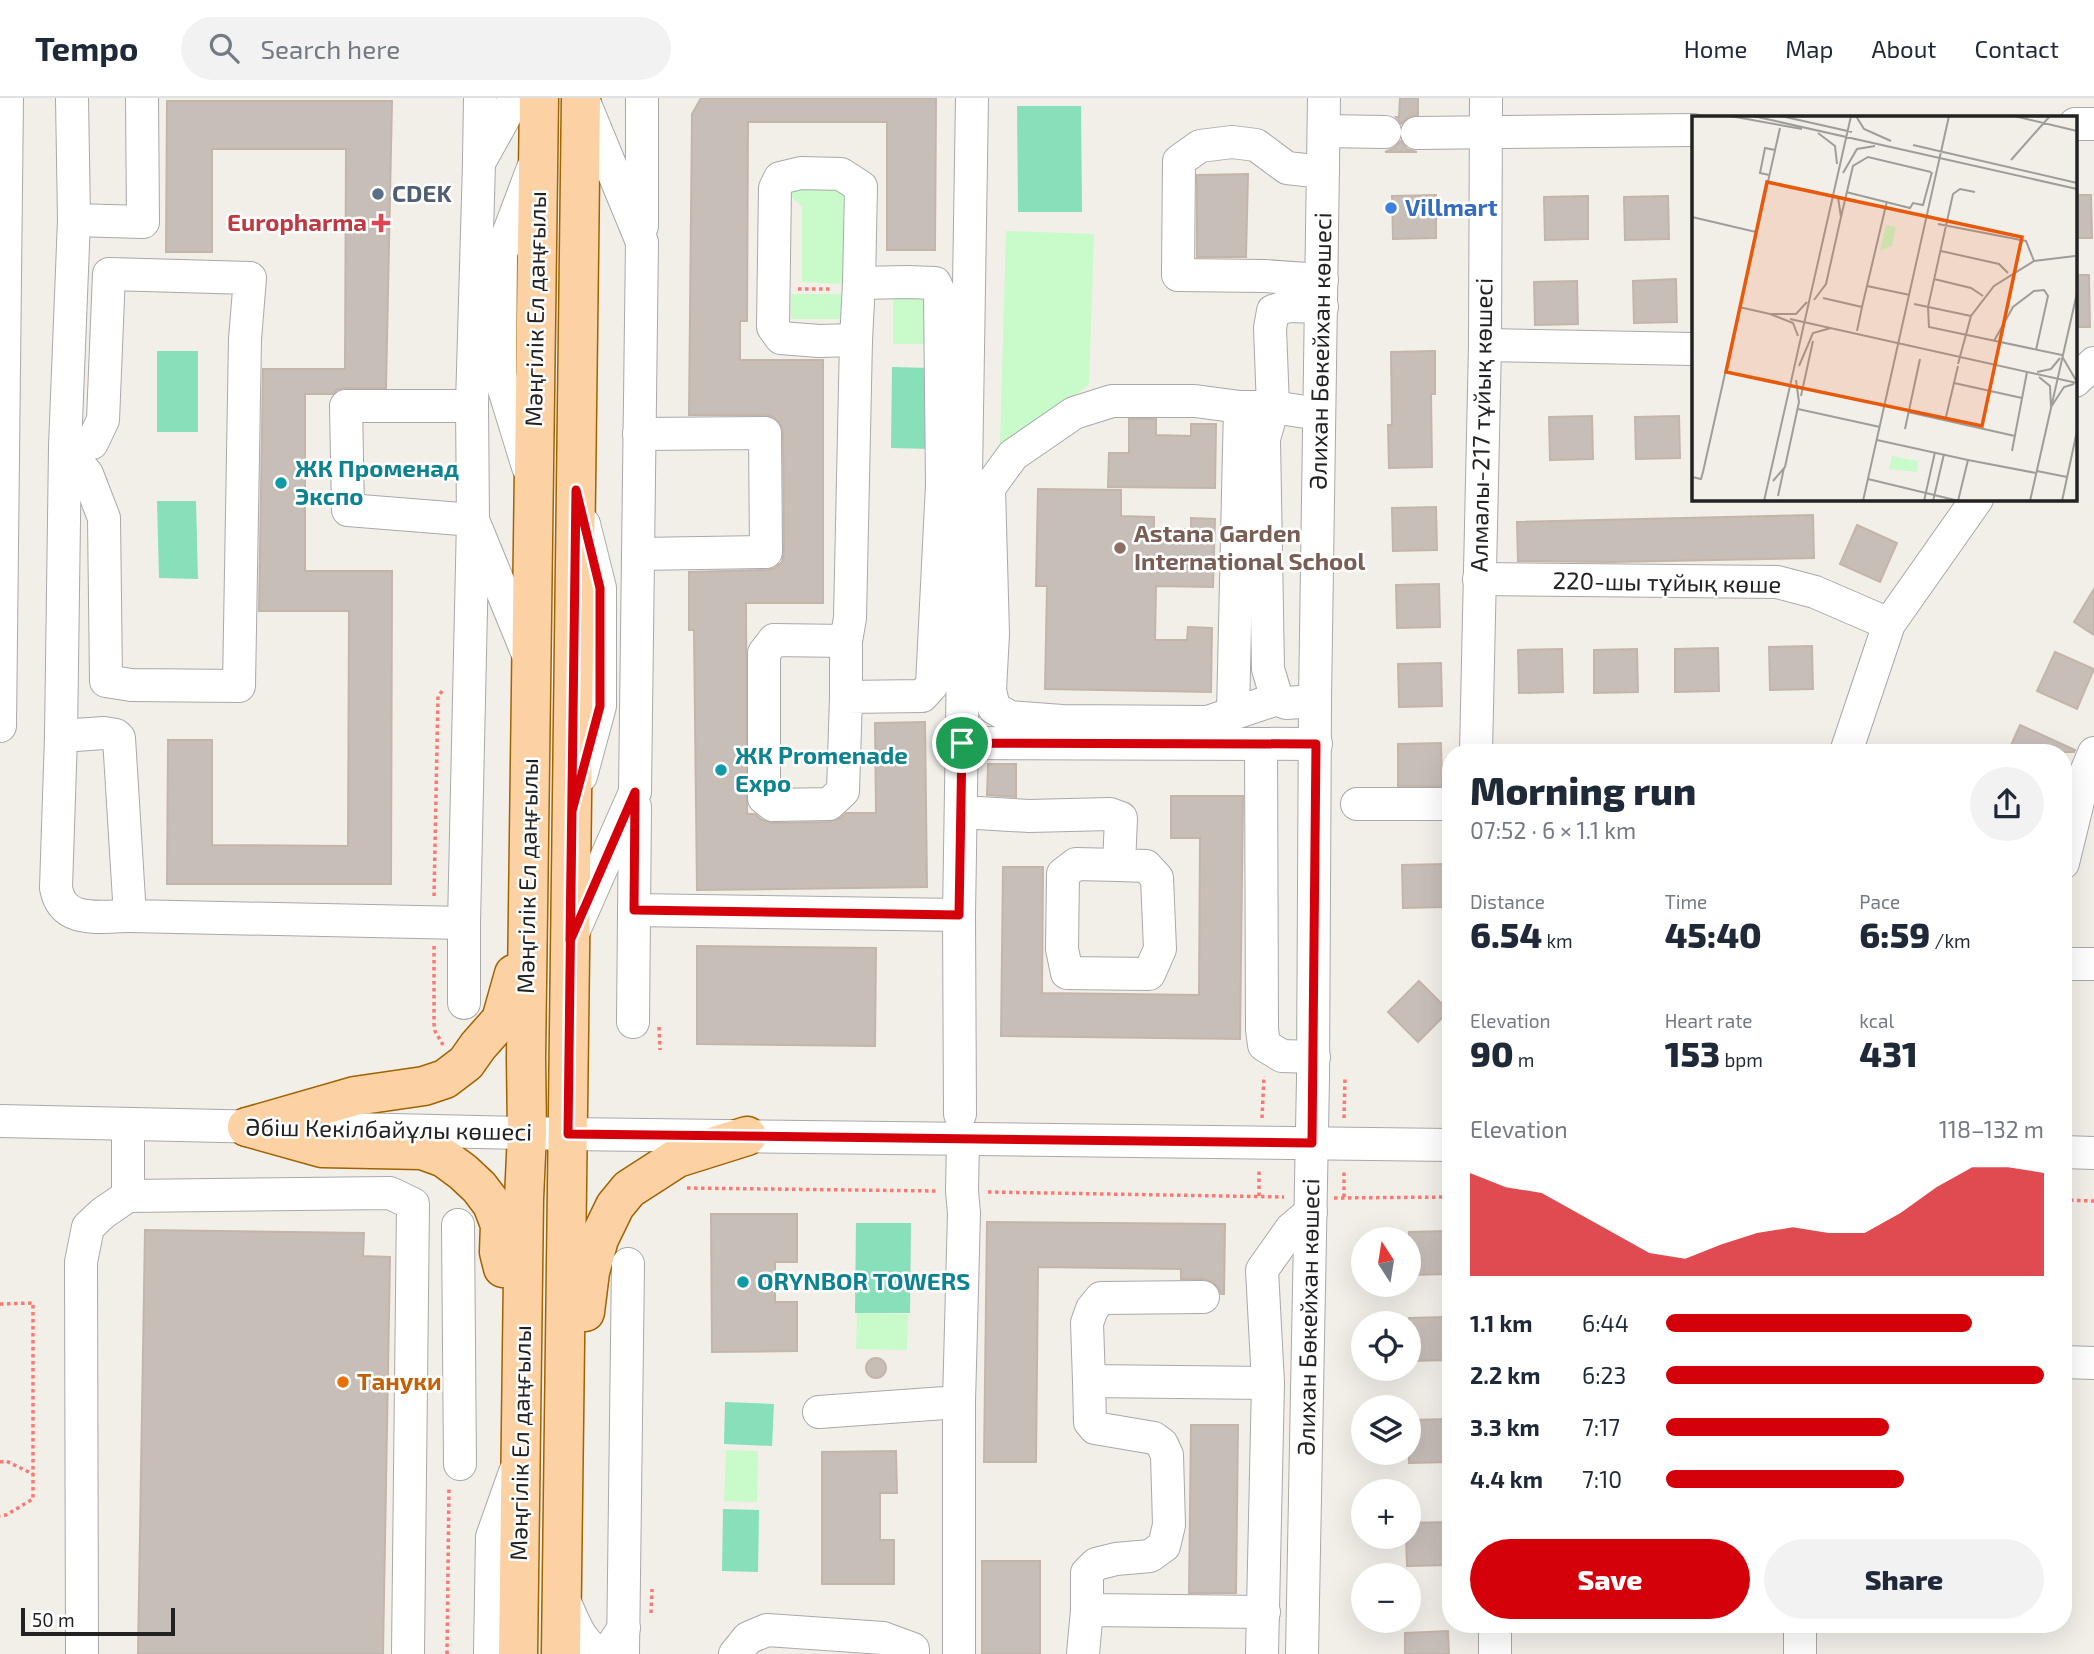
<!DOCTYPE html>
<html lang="en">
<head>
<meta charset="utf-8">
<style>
  body { margin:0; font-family:"Exo 2",sans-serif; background:#f2f2f3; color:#1f2937; height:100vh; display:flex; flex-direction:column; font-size:26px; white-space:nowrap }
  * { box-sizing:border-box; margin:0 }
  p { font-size:23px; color:#747a83 }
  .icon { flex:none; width:38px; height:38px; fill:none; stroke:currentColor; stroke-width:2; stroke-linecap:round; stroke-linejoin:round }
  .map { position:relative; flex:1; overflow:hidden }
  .details { position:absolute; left:1442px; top:646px; width:630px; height:889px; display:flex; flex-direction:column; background:#fff; border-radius:28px; box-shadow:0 7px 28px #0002 }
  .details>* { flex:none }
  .needle { width:46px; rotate:348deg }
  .controls { position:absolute; left:1351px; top:1129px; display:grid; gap:14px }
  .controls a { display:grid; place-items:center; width:70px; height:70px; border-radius:50%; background:#fff; box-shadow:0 7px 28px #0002; font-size:35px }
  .scale { position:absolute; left:21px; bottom:18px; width:154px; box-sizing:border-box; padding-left:7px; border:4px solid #222; border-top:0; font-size:19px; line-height:24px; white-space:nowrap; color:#222; -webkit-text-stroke:5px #fff; paint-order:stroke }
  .pin { position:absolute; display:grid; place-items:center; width:60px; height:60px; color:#fff; margin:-30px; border:4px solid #fff; border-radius:50%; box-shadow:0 2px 7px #0007 }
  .round { display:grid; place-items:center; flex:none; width:74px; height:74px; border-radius:37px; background:#f2f2f3 }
  .overview { display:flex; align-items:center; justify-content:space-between; height:119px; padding:0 28px }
  h1 { font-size:38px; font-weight:800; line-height:52px }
  .metrics { display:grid; grid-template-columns:repeat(3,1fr); gap:10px; height:119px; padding:7px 28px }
  .metrics div { display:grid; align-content:center }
  .metrics b { font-size:35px; font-weight:800 }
  .metrics small { font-size:19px; font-weight:400 }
  .metrics p { font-size:19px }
  .chart { height:196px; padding:14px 28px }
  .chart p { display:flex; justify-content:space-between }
  .chart svg { width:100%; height:126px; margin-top:7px; fill:#d4000a; opacity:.7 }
  .action { display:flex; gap:14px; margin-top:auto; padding:14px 28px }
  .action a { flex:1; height:80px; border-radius:42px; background:#d4000a; color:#fff; font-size:28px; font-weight:800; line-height:80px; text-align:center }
  .action a+a { background:#f2f2f3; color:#1f2937 }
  ul { padding:0 28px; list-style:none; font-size:23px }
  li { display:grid; grid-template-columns:112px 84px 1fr; align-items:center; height:52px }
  li i { height:18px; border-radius:9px; background:#d4000a }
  header { display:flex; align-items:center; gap:42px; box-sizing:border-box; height:98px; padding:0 35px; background:#fff; border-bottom:2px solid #e0e1e3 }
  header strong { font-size:33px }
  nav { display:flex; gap:38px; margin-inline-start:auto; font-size:24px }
  .search { width:490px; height:63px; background:#f2f2f3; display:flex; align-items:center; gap:18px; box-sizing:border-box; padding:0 24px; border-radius:38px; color:#747a83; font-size:26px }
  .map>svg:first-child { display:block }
  .park { fill:#c8faca }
  .pitch { fill:#88e0ba }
  .building { fill:#c7beb8; stroke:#c4b5ab; stroke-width:2 }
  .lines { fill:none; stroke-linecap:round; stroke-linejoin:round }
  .minor-casing { stroke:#a9a9a9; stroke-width:34 }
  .major-casing { stroke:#a06300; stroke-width:41 }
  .path { stroke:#fa7a72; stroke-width:3.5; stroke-dasharray:3.5 3.5; stroke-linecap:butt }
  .minor { stroke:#fff; stroke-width:32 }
  .major { stroke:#fcd2a4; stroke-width:38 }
  .route-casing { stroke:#fff; stroke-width:14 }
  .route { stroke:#d4000a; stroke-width:9 }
  .service-dot { fill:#5c6f8a; stroke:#fff; stroke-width:2.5 }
  .shop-dot { fill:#3f7fe0; stroke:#fff; stroke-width:2.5 }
  .health-dot { fill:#e0444e; stroke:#fff; stroke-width:2.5 }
  .culture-dot { fill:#0f9aa8; stroke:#fff; stroke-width:2.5 }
  .education-dot { fill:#8d6e63; stroke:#fff; stroke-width:2.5 }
  .food-dot { fill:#e8710a; stroke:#fff; stroke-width:2.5 }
  .labels { text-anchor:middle; stroke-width:5; stroke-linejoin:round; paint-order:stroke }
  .service-label { font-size:24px; font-weight:bold; fill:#4e5e75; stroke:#fff; text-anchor:start }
  .shop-label { font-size:24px; font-weight:bold; fill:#366cbe; stroke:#fff; text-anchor:start }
  .health-label { font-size:24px; font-weight:bold; fill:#be3a42; stroke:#fff; text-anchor:end }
  .street-label { font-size:24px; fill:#222; stroke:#fff }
  .culture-label { font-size:24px; font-weight:bold; fill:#0d838f; stroke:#fff; text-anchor:start }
  .education-label { font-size:24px; font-weight:bold; fill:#785e54; stroke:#fff; text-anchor:start }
  .food-label { font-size:24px; font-weight:bold; fill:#c56008; stroke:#fff; text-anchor:start }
  .inset-road { fill:none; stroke:#9f9d99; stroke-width:2 }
  .view { fill:#e8590c; fill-opacity:0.15; stroke:#e8590c; stroke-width:3.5 }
  .inset-edge { fill:none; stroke:#222; stroke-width:3.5 }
</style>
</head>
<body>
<header>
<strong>Tempo</strong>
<div class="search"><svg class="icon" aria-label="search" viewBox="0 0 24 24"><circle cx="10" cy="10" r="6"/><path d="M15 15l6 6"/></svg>Search here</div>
<nav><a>Home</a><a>Map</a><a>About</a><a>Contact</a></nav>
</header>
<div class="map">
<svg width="2094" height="1556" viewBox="0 0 2094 1556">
  <rect width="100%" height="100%" fill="#f2efe9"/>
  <g class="park">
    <polygon points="843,86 843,186 802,184 802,109 790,97 790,87"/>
    <polygon points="1006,133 1094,136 1089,287 1008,347 1000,347"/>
    <rect x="791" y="196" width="53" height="25"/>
    <rect x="893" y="199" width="36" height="47"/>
    <polygon points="857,1215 908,1216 907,1252 856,1251"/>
    <polygon points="726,1352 758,1353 757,1404 724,1403"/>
  </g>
  <g class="pitch">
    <polygon points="1017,8 1081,8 1082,114 1018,114"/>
    <rect x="157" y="253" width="41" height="81"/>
    <polygon points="892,269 932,270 931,351 891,350"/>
    <polygon points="157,403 196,403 198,481 159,480"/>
    <polygon points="856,1125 911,1125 910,1215 855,1215"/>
    <polygon points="725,1304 774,1306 772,1348 724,1346"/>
    <polygon points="723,1411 759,1412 758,1474 722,1473"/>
  </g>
  <g class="building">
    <polygon points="701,0 936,0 935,152 887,152 887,24 748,24 747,223 740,223 740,262 823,262 823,505 746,505 747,716 755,716 762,722 773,725 829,724 841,720 846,715 876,715 875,625 925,624 927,789 697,792 694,532 689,532 689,474 767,472 775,470 782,464 784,454 783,335 780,325 773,319 765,317 689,317 692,16"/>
    <polygon points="1400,0 1418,0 1418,17 1408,19 1401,26 1396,19 1399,19"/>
    <polygon points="167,3 392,3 386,290 346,290 337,292 333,296 305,296 305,473 392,473 391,786 167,786 168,642 212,642 212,747 348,748 349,513 259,513 263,271 345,271 346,51 212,51 212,154 166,154"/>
    <polygon points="1401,43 1407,51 1417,54 1385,54 1394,50"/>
    <polygon points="1248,76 1246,159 1197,159 1197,77"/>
    <polygon points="1436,97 1436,140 1393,141 1392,98"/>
    <polygon points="2075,97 2091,97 2092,140 2075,140"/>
    <polygon points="1588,98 1588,141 1545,142 1544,99"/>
    <polygon points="1668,98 1669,141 1625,142 1624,99"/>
    <polygon points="2075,177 2089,177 2090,229 2075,229"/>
    <polygon points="1676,181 1677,224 1634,225 1633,183"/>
    <polygon points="1577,183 1578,226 1535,227 1534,184"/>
    <polygon points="1435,253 1435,296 1431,296 1432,369 1389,370 1388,327 1392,327 1391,254"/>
    <polygon points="1592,318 1593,361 1550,362 1549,319"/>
    <polygon points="1679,318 1680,360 1636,361 1635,319"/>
    <polygon points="1129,321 1156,321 1156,337 1191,338 1191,326 1216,326 1215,390 1108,389 1109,355 1129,355"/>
    <polygon points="1038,391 1121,392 1121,418 1154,419 1154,431 1191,431 1191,420 1215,421 1213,489 1156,488 1155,542 1187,542 1188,529 1212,530 1211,594 1045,591 1047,488 1036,488"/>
    <polygon points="1436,409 1437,452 1393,453 1392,410"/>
    <polygon points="1813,417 1814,460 1611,464 1518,463 1517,424"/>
    <polygon points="1857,427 1897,445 1880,484 1840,466"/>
    <polygon points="1439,486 1440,529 1397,530 1396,487"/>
    <polygon points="2094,491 2094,537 2074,524"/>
    <polygon points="1812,548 1813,591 1770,592 1769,549"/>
    <polygon points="1718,550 1719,593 1675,594 1675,551"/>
    <polygon points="1562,551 1563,594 1519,595 1518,552"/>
    <polygon points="1637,551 1638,594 1594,595 1594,552"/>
    <polygon points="2055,554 2094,571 2077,611 2037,593"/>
    <polygon points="1441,565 1442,608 1399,609 1398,566"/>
    <polygon points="2020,627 2075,652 2074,654 2008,654"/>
    <polygon points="1441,645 1442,688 1398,688 1398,646"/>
    <polygon points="988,666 1016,666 1016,699 987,697"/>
    <polygon points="1171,698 1243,698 1240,941 1001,938 1003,769 1043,769 1042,895 1199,897 1200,740 1171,740"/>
    <polygon points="1445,766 1446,809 1403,810 1402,767"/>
    <polygon points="697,848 876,850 875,948 697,946"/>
    <polygon points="1419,883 1449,913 1418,944 1388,914"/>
    <polygon points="711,1116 797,1116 797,1164 775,1164 775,1204 797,1204 797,1253 712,1254"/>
    <polygon points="987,1124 1225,1126 1224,1196 1221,1196 1218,1189 1211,1183 1203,1181 1181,1181 1181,1171 1038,1169 1036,1364 984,1364"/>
    <polygon points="145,1132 364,1135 363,1158 390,1159 383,1556 138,1556"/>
    <polygon points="1447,1133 1448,1176 1409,1177 1409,1134"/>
    <polygon points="1447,1219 1448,1262 1409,1263 1409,1220"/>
    <circle cx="876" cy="1270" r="10"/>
    <polygon points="1450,1321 1451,1364 1409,1365 1409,1322"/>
    <polygon points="1191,1327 1238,1327 1236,1495 1189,1495"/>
    <polygon points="896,1353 897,1395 880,1395 880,1442 894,1442 894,1486 822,1486 822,1354"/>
    <polygon points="1449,1424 1450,1467 1407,1468 1406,1438 1409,1438 1409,1425"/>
    <rect x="982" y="1463" width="58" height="93"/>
    <polygon points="1448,1533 1449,1556 1405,1556 1405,1535"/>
  </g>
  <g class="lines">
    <g class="minor-casing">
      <g id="minor">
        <polyline points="72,0 74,122 143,124 142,0"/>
        <polyline points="515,0 479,65 472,306 473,422 529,559"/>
        <polyline points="2075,26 2094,26"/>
        <polyline points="1324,33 1385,34"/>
        <polyline points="1417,35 1693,32"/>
        <polyline points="479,62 480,0"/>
        <polygon points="801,75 841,76 861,89 859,185 907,184 935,185 940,196 942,387 932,587 922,598 846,599 843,693 829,706 773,707 764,700 764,555 774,542 846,543 850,520 856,242 819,243 781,240 773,229 775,90 780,80"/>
        <polyline points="74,122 65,349 61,638 104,635 116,637 119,640 130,818 464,825"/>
        <polyline points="642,128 642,0"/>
        <polygon points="109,176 250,180 245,241 239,588 131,587 106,583 104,420 87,376 65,349 92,345 103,322"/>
        <polyline points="1322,182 1264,178 1178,177 1179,63 1200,48 1232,44 1256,47 1287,70 1323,74"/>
        <polyline points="856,242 859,185"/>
        <polyline points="1485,247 1693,251"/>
        <polyline points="2075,283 2094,265"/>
        <polyline points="528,369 500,278 501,155 533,70"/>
        <polyline points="638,456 766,454 765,335 639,336"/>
        <polyline points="1479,481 1777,484 1815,494 1889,526"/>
        <polyline points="846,543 846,599"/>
        <polyline points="1277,601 1268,571 1264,341 1273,309 1270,230 1273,213 1288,208 1322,209"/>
        <polyline points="1315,603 1286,605 1277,601 1208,624 1062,623 1010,619 994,610 990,592 993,536 989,390 1013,357 1074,315 1112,303 1195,303 1240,309 1273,309 1319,316"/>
        <polyline points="1233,615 1240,309"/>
        <polyline points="0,628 7,0"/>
        <path d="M61,638L56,790C63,827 100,818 130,818"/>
        <polyline points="962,645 1316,646"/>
        <polyline points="1261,646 1262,931 1264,947 1282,958 1314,959"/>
        <polyline points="1476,654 1485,247 1486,0"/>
        <polyline points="1846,654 1889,526 1977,401"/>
        <polyline points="581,678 600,608 600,490 584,426"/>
        <polyline points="1357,706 1451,706"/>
        <polyline points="961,714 1029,718 1110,716 1121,720 1119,767 1076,766 1063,776 1062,851 1067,875 1149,876 1160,851 1157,780 1146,768 1119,767"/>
        <polyline points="2063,765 2084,679 2094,655"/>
        <polyline points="634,812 959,817 972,0"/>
        <polyline points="959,817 960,1016"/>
        <polyline points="573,835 635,694 642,144 583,1"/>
        <polyline points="2063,866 2094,866"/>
        <polyline points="464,905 464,825 473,422 348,412 346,308 463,308 472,306"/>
        <polyline points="633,924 635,709"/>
        <polyline points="0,1023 568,1036 1451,1047"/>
        <polyline points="128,1026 128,1098 390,1095 413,1106 408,1556"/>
        <polyline points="2063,1054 2094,1055"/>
        <polyline points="458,1127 460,1366"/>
        <polyline points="1203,1199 1101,1200 1092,1211 1087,1225 1089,1283 1268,1285"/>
        <polyline points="2063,1264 2094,1265"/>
        <polyline points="959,1304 959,1556"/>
        <polyline points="819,1314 959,1304 964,1115 962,1093 963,1040"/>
        <path d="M562,1498C572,1518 580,1549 602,1555L610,1551L624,1530"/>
        <polyline points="1087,1512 1087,1475 1096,1466 1116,1461 1150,1458 1164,1448 1169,1427 1167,1357 1162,1346 1154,1340 1095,1330 1090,1324 1089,1283"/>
        <polyline points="82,1556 81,1164 88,1129 103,1115 128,1098"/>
        <polyline points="490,1556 492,1439 515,1374"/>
        <polyline points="623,1556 628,1166"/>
        <polyline points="735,1556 748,1540 767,1532 883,1540 913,1551 913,1556"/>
        <polyline points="1083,1556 1087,1512 1264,1514"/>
        <polyline points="1262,1556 1268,1285 1262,1172 1291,1131 1311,1114"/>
        <polyline points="1302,1556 1313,980 1315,603 1324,0"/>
        <polyline points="1495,1556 1495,1526"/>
        <polyline points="1800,1556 1800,1526"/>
      </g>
    </g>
    <g class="major-casing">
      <g id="major">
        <polyline points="247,1029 322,1050 422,1052 444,1060 463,1074 479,1089 492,1106 500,1127 499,1154 503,1170"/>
        <polyline points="247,1029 355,998 424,988 445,981 466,965 478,948 501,922 514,876"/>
        <polyline points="585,1214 590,1174 599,1141 615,1108 629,1091 677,1060 747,1038"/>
        <polyline points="518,1556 524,1101 527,1035 526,960 539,0"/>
        <polyline points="561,1556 581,0"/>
      </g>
    </g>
    <g class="path">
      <polyline points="798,191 833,191"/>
      <polyline points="434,798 438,598 444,591"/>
      <polyline points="434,848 434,926 435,933 443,947"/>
      <polyline points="659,929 660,952"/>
      <polyline points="1262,1020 1264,978"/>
      <polyline points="1344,1020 1345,980"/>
      <polyline points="687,1090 938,1093"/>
      <polyline points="988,1094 1284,1099"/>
      <polyline points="1259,1098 1259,1073"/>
      <polyline points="1344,1099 1344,1074"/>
      <polyline points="1334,1100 1451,1099"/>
      <polyline points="2063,1102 2094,1103"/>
      <polyline points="0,1206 33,1205 33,1401 6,1417 0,1418"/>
      <polyline points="0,1364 6,1363 33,1376"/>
      <polyline points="651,1515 652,1491"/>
      <polyline points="447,1556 449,1388"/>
    </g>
    <use href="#minor" class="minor"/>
    <use href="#major" class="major"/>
  </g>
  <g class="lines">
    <g class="route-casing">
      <polyline id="route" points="962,645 959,817 634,812 635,694 570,843 576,392 600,490 600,608 572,713 568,1036 1312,1045 1316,646 962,645"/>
    </g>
    <use href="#route" class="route"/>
  </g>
  <circle class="service-dot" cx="378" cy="96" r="7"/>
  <circle class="shop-dot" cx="1391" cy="110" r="7"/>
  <path class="health-dot" d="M377.5 114.5h7v7h7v7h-7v7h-7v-7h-7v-7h7z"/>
  <g class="culture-dot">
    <circle cx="281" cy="385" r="7"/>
    <circle cx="721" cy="672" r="7"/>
    <circle cx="743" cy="1184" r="7"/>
  </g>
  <circle class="education-dot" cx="1120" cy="450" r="7"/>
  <circle class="food-dot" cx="343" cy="1284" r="7"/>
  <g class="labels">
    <g class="service-label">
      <text x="392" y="104">CDEK</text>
    </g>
    <g class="shop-label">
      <text x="1405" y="118">Villmart</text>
    </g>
    <g class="health-label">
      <text x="367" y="133">Europharma</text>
    </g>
    <g class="street-label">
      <text transform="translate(536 211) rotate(-89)" y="8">Мәңгілік Ел даңғылы</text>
      <text transform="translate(1321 253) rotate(-89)" y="8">Әлихан Бөкейхан көшесі</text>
      <text transform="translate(1482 327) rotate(-89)" y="8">Алмалы-217 тұйық көшесі</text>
      <text transform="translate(1667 485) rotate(1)" y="8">220-шы тұйық көше</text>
      <text transform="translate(528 778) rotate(-89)" y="8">Мәңгілік Ел даңғылы</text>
      <text transform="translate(389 1032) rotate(1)" y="8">Әбіш Кекілбайұлы көшесі</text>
      <text transform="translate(1309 1219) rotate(-89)" y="8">Әлихан Бөкейхан көшесі</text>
      <text transform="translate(521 1345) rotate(-89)" y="8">Мәңгілік Ел даңғылы</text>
    </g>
    <g class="culture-label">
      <text x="295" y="379">ЖК Променад<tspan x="295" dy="28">Экспо</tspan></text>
      <text x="735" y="666">ЖК Promenade<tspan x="735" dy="28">Expo</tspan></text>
      <text x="757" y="1192">ORYNBOR TOWERS</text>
    </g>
    <g class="education-label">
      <text x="1134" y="444">Astana Garden<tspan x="1134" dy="28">International School</tspan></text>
    </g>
    <g class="food-label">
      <text x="357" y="1292">Тануки</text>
    </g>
  </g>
  <g transform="translate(1692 18)">
    <rect width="385" height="385" fill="#f2efe9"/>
    <path d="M194,109L204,111L200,130L188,135ZM200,340L226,345L225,356L197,353Z" fill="#c8faca"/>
    <path class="inset-road" d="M38,0L110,13M61,0L385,73M89,0L160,16M164,0L172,13L199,25M322,0L385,15M126,17L143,30L145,48M221,29L385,67M319,44L358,0M151,57L165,33L183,30M77,59L68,57L73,32L83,34M154,76L218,92L221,87L231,89L240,56M283,76L268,73L261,78L236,191L237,211L370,239M0,101L64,116M149,101L161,50L176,41L239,56M246,108L334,125L342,145M249,135L307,148L316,157M242,163L279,172L291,180M175,170L218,179M131,182L170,191L195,85M122,184L134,168L149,101L146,81M222,188L279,200M47,191L78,198M78,198L101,207L106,220M78,198H104L115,186M98,203L385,267M165,215L170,191M302,225L321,191L342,175L352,174L356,180L344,234M371,242L385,266M266,248L279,200L302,170L342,145L383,140M107,250L121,217L139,212M345,256L359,253L368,242M347,261L358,270L359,291M262,267L330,282M109,280L121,225M359,291L372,271L382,268M106,293L188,311M216,296L323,320M253,305L266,250M213,313L228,243M185,324L276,344L266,385M320,335L335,256M276,344L344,357M345,355L375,361M0,361L9,363L11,356L88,12M176,363L267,385M81,365L93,351L107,286L104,264M86,380L92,352M72,385L159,0M171,385L257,0M232,385L243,336M241,385L252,338M338,385L385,177M370,385L385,315"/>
    <path class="view" d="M75,66L330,121L290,310L34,256Z"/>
    <rect width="385" height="385" class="inset-edge"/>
  </g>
</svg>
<div class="controls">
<a><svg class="needle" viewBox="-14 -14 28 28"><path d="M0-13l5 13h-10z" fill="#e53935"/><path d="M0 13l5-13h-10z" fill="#747a83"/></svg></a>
<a><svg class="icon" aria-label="locate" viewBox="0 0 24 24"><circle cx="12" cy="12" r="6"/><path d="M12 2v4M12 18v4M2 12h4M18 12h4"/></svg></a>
<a><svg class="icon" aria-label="layers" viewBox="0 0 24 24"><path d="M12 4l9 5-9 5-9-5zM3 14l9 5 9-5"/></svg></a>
<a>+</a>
<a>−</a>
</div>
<div class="scale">50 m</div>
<div class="pin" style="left:962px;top:645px;background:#1e9e55"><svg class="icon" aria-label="arrive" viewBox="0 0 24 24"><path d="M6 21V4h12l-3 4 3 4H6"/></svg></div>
<section class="details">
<div class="overview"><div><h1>Morning run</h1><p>07:52 · 6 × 1.1 km</p></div><a class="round"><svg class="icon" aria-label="share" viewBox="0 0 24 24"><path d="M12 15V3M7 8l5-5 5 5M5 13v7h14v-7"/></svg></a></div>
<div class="metrics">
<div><p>Distance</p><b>6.54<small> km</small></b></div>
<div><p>Time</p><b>45:40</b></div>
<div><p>Pace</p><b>6:59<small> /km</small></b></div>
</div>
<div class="metrics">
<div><p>Elevation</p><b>90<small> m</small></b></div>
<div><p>Heart rate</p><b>153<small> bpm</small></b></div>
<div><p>kcal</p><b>431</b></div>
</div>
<div class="chart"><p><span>Elevation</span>118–132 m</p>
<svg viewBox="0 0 160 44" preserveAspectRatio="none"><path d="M0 44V8L10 13L20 15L30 22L40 29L50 36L60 38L70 33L80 29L90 27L100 29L110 29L120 22L130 13L140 6L150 6L160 8V44z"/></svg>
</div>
<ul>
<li><b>1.1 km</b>6:44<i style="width:81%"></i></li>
<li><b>2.2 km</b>6:23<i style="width:100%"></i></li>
<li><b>3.3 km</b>7:17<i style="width:59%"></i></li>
<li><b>4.4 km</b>7:10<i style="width:63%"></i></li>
</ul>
<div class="action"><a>Save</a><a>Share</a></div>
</section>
</div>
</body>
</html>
